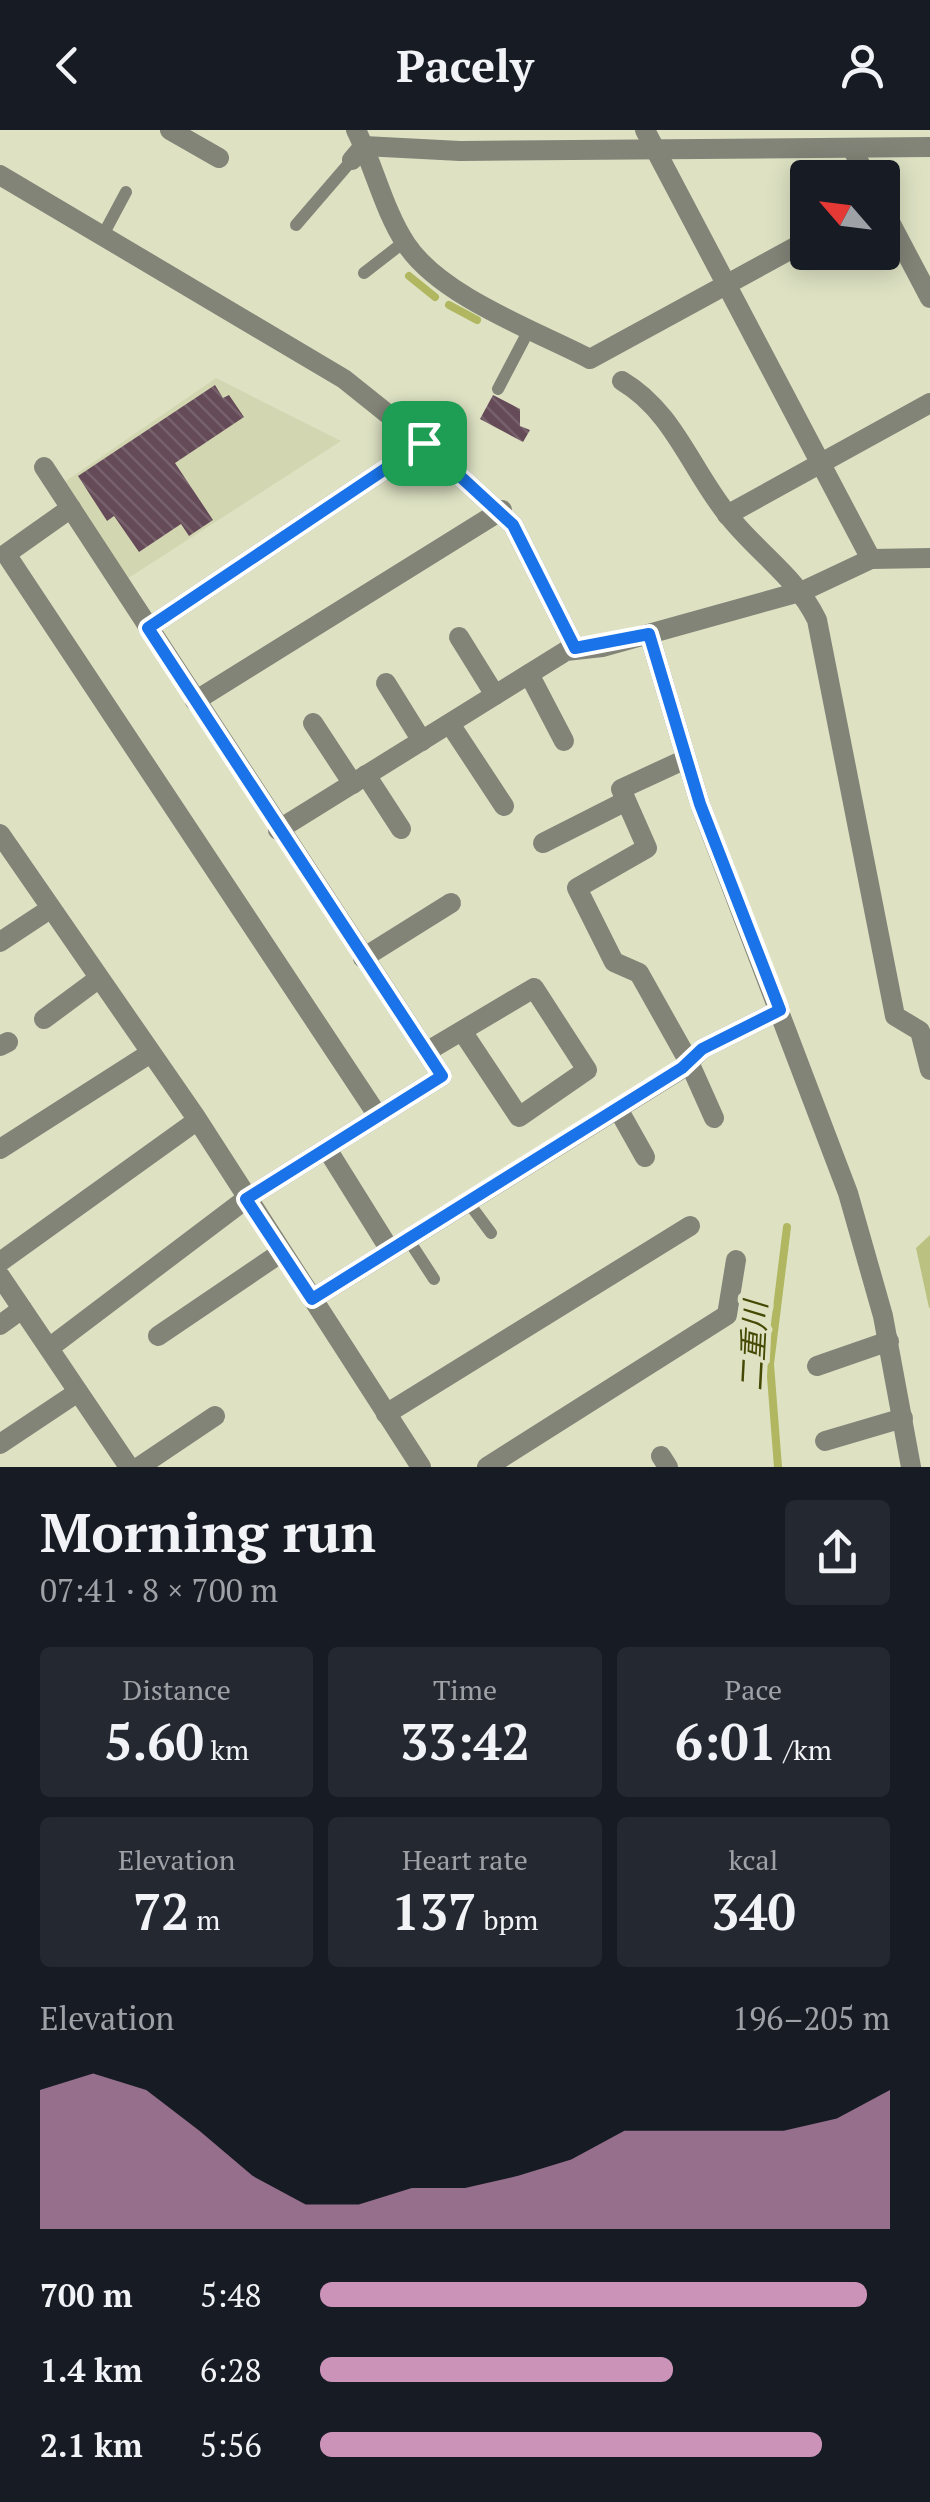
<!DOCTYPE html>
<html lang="en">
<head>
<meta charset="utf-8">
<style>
  body { margin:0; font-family:"PT Serif","Noto Sans JP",serif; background:#242831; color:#f1f3f6; height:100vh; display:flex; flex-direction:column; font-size:38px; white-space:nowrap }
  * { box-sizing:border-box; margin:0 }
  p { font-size:32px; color:#9ea1a6 }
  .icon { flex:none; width:55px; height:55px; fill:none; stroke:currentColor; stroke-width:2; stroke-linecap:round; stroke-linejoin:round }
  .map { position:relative; height:1337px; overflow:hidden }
  .panel { display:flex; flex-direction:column; background:#171b24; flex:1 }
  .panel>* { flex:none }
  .needle { width:65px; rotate:298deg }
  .buttons { position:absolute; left:790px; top:30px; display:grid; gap:20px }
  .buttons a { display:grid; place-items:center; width:110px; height:110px; border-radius:10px; background:#171b24; box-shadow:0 5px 25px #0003; font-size:50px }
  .pin { position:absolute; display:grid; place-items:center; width:85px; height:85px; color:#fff; margin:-42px; border-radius:20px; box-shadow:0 5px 15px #0006 }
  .round { display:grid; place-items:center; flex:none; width:105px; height:105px; border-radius:10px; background:#242831 }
  .summary { display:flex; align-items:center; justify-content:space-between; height:170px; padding:0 40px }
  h1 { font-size:55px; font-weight:700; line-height:75px }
  .metrics { display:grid; grid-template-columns:repeat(3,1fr); gap:15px; height:170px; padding:10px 40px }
  .metrics div { display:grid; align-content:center; border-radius:10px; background:#242831; text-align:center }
  .metrics b { font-size:50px; font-weight:700 }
  .metrics small { font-size:28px; font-weight:400 }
  .metrics p { font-size:28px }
  .chart { height:280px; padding:20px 40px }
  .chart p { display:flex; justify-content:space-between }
  .chart svg { width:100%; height:180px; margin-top:10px; fill:#cc93b9; opacity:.7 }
  ul { padding:0 40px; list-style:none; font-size:32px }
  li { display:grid; grid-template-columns:160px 120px 1fr; align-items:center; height:75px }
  li i { height:25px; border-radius:12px; background:#cc93b9 }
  header { display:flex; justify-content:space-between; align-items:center; height:130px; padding:0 40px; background:#171b24; font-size:45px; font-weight:700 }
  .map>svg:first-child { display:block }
  .built { fill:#d2d7b1 }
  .green { fill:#bbc281 }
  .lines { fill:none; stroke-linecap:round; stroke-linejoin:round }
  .stream { stroke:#b0b760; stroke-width:8 }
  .building { fill:url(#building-back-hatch) }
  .lane { stroke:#838478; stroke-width:12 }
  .street { stroke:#838478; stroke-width:20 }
  .route-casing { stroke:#fff; stroke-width:20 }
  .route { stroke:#1a73e8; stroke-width:12 }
  .labels { text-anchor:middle; stroke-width:10; stroke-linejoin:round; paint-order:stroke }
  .water-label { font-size:30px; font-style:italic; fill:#454903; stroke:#dee2c3 }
</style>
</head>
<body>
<header><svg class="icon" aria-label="back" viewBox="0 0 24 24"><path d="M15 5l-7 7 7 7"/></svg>Pacely<svg class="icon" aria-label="person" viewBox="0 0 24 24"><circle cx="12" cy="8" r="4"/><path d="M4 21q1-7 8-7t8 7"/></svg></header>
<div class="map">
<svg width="930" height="1337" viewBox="0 0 930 1337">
  <defs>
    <pattern id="building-back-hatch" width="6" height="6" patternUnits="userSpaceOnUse" patternTransform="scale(2.5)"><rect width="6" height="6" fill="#654a58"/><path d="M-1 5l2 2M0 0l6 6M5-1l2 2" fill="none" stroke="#77626c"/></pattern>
  </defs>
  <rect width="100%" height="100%" fill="#dee2c3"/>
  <polygon class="built" points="216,248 341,311 127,449 63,353"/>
  <polygon class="green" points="930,1105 930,1178 929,1178 916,1118"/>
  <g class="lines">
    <g class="stream">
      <polyline points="409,146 435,167"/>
      <polyline points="449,175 477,190"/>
      <polyline points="778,1337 770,1234 787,1097"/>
    </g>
  </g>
  <g class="building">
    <polygon points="215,255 223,268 229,265 244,287 175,333 213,390 189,406 181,394 139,422 114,386 107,391 78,346"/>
    <polygon points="493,265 520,279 520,296 530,300 523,312 480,289"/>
  </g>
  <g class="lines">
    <g class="lane">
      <polyline points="296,95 352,30"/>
      <polyline points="103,105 126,62"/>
      <polyline points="364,143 404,112"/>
      <polyline points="498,259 530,198"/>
      <polyline points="468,1072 491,1103"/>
      <polyline points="408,1109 434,1149"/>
    </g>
    <g class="street">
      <polyline points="170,0 219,28"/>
      <path d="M356,0C374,36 384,81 406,114C440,166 534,200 590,229L808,110"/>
      <polyline points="645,0 871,429"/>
      <polyline points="852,18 867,48"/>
      <polyline points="352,30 364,16 460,21 930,17"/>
      <polyline points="0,45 344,249 424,313 513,395 575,518"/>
      <polyline points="882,77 930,168"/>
      <path d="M622,251C673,281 691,339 727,384C756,422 796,446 817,490L895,886L920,901L930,940"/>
      <polyline points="44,337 442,946 246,1069 49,1218"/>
      <polyline points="71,378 6,424 378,986"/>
      <polyline points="727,385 930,273"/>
      <polyline points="148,498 424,313"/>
      <polyline points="649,504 700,674 848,1063 883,1186 911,1337"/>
      <polyline points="459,507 495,565"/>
      <polyline points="529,544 564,611"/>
      <polyline points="386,553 422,611"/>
      <polyline points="195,571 502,380"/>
      <polyline points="313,593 353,654"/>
      <polyline points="450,594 504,676"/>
      <polyline points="686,629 621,659 647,718 577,758 614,832 639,843 689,932 714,988"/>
      <polyline points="366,645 401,699"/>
      <polyline points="278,700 566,521 602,517 803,461 871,429 930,428"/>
      <polyline points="0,704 195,986 421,1337"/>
      <polyline points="543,713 626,671"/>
      <polyline points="0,812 50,779"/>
      <polyline points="363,828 451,773"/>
      <polyline points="44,889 98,849"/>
      <polyline points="0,916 8,912"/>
      <polyline points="426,922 534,858 587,940 519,987 462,901"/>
      <polyline points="618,979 645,1027"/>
      <polyline points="0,1019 149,924"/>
      <polyline points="327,1019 390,1120"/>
      <polyline points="0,1132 195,992"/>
      <polyline points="0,1146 129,1337"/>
      <polyline points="312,1169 683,938 702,919 780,880"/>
      <polyline points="0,1195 22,1179"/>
      <polyline points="158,1206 279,1124"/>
      <polyline points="817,1236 889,1211"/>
      <polyline points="386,1284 690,1096"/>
      <polyline points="825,1311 903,1288"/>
      <polyline points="0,1314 78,1262"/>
      <polyline points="661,1326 668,1337"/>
      <polyline points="139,1337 215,1286"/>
      <polyline points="487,1337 727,1185 736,1130"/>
    </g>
  </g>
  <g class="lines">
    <g class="route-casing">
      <polygon id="route" points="424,313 513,395 575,518 649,504 700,674 780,880 702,919 682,938 312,1169 246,1069 442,946 148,498"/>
    </g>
    <use href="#route" class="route"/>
  </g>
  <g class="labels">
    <g class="water-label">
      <text transform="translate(754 1216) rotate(-87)" y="10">二重川</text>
    </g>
  </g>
</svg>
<div class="buttons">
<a><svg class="needle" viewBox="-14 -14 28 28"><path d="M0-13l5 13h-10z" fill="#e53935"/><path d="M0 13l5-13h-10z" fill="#9ea1a6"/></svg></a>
</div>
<div class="pin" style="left:424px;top:313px;background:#1e9e55"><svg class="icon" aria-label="arrive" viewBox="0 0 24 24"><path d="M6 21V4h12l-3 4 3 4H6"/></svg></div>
</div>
<section class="panel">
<div class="summary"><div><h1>Morning run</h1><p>07:41 · 8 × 700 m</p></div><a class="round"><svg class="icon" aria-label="share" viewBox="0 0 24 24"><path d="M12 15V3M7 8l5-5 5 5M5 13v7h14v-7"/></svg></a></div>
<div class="metrics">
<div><p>Distance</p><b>5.60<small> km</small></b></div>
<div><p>Time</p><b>33:42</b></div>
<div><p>Pace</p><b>6:01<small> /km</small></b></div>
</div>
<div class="metrics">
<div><p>Elevation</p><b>72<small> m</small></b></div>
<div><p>Heart rate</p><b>137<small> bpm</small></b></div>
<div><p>kcal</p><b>340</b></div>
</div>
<div class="chart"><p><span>Elevation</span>196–205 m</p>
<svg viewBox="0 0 160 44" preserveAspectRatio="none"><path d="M0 44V10L10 6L20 10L30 20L40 31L50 38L60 38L70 34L80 34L90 31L100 27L110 20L120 20L130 20L140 20L150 17L160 10V44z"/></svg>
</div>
<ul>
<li><b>700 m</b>5:48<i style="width:96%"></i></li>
<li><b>1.4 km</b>6:28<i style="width:62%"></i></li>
<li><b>2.1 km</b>5:56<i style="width:88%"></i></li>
</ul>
</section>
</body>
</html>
